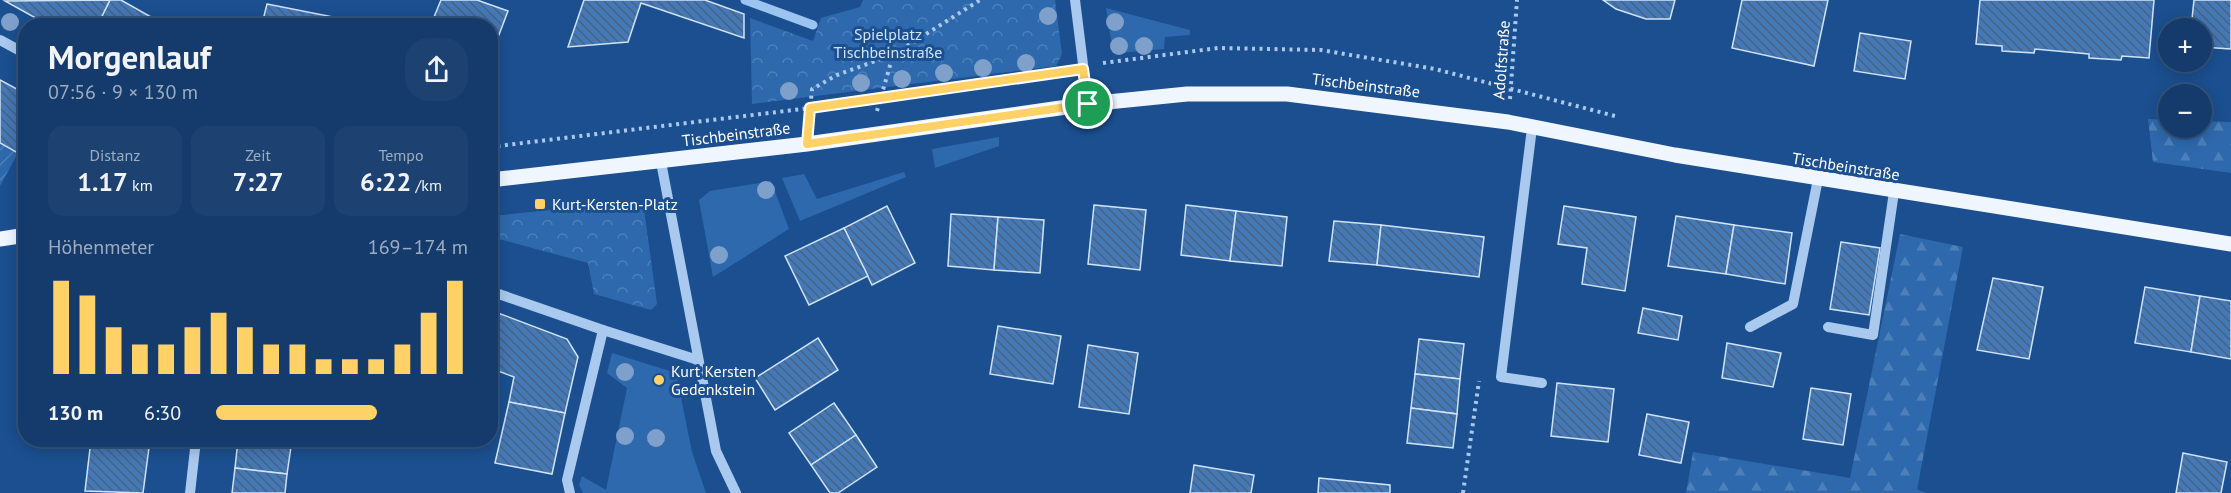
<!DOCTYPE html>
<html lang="de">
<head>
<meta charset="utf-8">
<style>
  body { margin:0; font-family:"PT Sans",sans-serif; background:#1d4271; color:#f1f3f6; height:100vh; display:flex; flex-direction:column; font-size:22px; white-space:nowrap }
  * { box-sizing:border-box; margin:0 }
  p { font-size:20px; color:#9dadc1 }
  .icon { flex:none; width:33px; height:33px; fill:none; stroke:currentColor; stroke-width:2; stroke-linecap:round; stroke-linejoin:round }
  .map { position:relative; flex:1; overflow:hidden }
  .sheet { position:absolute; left:18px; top:18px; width:480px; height:429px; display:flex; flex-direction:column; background:#143b6b; border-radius:24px; box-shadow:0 3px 15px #0003,0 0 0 2px #33557e }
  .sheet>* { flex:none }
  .buttons { position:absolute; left:2158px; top:18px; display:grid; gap:12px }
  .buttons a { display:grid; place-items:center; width:54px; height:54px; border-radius:50%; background:#143b6b; box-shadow:0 3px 15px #0003,0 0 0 2px #33557e; font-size:30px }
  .pin { position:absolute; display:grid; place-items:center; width:51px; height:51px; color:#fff; margin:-26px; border:3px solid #fff; border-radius:50%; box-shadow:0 2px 6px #0007 }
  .round { display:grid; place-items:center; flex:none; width:63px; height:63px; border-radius:24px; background:#1d4271 }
  .headline { display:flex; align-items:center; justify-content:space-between; height:102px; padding:0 30px }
  h1 { font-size:33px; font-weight:700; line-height:45px }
  .metrics { display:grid; grid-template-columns:repeat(3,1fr); gap:9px; height:102px; padding:6px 30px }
  .metrics div { display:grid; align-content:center; border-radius:15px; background:#1d4271; text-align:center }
  .metrics b { font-size:26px; font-weight:700 }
  .metrics small { font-size:16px; font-weight:400 }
  .metrics p { font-size:16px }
  .chart { height:168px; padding:12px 30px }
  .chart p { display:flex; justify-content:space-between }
  .chart svg { width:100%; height:108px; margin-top:6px; stroke:#ffd166; stroke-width:6 }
  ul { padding:0 30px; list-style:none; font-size:20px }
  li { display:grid; grid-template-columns:96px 72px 1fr; align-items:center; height:45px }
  li i { height:15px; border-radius:8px; background:#ffd166 }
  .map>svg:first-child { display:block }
  .grass { fill:#2e69ad }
  .forest { fill:url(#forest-firs) }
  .park { fill:url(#park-crowns) }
  .garden { fill:url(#garden-furrows) }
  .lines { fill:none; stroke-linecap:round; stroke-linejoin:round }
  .stream { stroke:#9cc4f0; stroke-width:9 }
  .building { fill:url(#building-back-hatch); stroke:#cfe3fa; stroke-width:1.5 }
  .path { stroke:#a9c9ee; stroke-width:4; stroke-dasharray:3 4.5; stroke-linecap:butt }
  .minor { stroke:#a9c9ee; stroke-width:10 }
  .major { stroke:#f0f6ff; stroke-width:15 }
  .tree { fill:#7ea0ca }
  .route-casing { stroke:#fff; stroke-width:12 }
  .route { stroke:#ffd166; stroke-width:8 }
  .poi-dot { fill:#ffd166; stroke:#1b4f8f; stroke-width:2 }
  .labels { text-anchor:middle; stroke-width:6; stroke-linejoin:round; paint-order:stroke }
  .park-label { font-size:16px; fill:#cfe3fa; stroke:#1b4f8f }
  .street-label { font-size:16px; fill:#fff; stroke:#1b4f8f }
  .poi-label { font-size:16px; fill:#fff; stroke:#1b4f8f; text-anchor:start }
</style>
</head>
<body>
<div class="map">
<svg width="2231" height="493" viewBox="0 0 2231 493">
  <defs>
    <pattern id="forest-firs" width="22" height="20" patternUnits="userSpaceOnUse" patternTransform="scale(1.5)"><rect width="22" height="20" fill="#2e69ad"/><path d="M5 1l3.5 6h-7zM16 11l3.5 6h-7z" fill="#4d80b9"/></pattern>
    <pattern id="park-crowns" width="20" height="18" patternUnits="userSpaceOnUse" patternTransform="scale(1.5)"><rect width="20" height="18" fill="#2e69ad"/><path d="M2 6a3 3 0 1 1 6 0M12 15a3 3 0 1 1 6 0" fill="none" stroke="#4d80b9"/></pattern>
    <pattern id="garden-furrows" width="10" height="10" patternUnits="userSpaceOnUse" patternTransform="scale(1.5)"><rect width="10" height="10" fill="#2e69ad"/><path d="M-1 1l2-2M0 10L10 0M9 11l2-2" fill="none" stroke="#4d80b9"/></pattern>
    <pattern id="building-back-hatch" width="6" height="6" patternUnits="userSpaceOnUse" patternTransform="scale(1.5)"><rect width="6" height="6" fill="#4478b7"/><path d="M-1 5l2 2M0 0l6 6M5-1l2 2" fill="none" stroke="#486282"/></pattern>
  </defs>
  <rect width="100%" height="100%" fill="#1b4f8f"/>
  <g class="grass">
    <polygon points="1106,8 1190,30 1190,35 1165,37 1164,49 1119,53 1112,46"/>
    <polygon points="999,137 999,146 935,168 932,149"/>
    <polygon points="904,172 906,177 800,221 782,178 804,174 817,199"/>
    <polygon points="771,181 789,229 713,277 699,200 710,191"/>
    <polygon points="612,353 676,373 692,452 706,493 583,493 579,485 582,476 606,490 627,388 607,373"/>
  </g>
  <g class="forest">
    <polygon points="2148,119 2169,120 2169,128 2202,128 2202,121 2231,122 2231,173 2153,162"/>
    <polygon points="1900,234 1963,247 1917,490 1927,493 1686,493 1693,452 1850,478"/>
  </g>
  <g class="park">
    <polygon points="863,0 1055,0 1062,54 1056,66 752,104 750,18 813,41 821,18 860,7"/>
    <polygon points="633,202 644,209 657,304 651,310 594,294 588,263 491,237 491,216"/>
  </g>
  <polygon class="garden" points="0,143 18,153 0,186"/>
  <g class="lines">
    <polyline class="stream" points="745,0 813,25"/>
  </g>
  <g class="building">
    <polygon points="110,0 121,0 167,26 97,26"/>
    <polygon points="110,0 97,26 50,26 5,1"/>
    <polygon points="441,0 477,0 508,11 497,40 490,38 490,26 457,26 434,17"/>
    <polygon points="584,0 705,0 744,14 744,38 641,3 628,42 568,47"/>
    <polygon points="1603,0 1675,0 1670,19 1646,19 1616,9"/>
    <polygon points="1742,0 1828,0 1814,66 1732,48"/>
    <polygon points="1980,0 2154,0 2149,58 2122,56 2121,60 2089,58 2089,54 2035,49 2034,53 2002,51 2002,46 1976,44"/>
    <polygon points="2194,0 2231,0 2231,49 2202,47 2202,28 2191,28"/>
    <polygon points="267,4 369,24 369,26 259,26 260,20 263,20"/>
    <polygon points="1860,33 1911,41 1905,79 1854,71"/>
    <polygon points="0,80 26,94 26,140 18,153 0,143"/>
    <polygon points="1094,205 1146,210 1140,270 1088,264"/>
    <polygon points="1186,205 1236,211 1230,261 1181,255"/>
    <polygon points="887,206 915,263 872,285 844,228"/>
    <polygon points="1564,206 1636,217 1625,291 1582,284 1587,248 1558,244"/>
    <polygon points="1236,211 1287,217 1282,266 1230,261"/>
    <polygon points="951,214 998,217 994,270 948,266"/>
    <polygon points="1676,216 1734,225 1726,274 1668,266"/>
    <polygon points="998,217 1044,220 1040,273 994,270"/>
    <polygon points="1334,221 1381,225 1377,265 1329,261"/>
    <polygon points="1381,225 1484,237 1479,277 1377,265"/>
    <polygon points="1734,225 1792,233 1785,284 1726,274"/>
    <polygon points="844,228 868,276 809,305 785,256"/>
    <polygon points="1841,242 1880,248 1869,315 1830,309"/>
    <polygon points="1993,278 2043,287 2029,359 1977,350"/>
    <polygon points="2145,287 2200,296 2191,352 2135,343"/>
    <polygon points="2200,296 2231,301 2231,359 2191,352"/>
    <polygon points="1643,308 1682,316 1678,340 1638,333"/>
    <polygon points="490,310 567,339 578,357 565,413 509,402 514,377 490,368"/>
    <polygon points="998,326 1061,336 1053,384 990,374"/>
    <polygon points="818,338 838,370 775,410 755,378"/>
    <polygon points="1419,339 1464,344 1460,379 1415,374"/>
    <polygon points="1727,343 1781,353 1773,387 1722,378"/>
    <polygon points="1088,345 1138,353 1129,414 1079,407"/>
    <polygon points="1415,374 1460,379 1457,414 1411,408"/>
    <polygon points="1557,383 1614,389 1608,442 1551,436"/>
    <polygon points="1811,388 1851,394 1843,445 1803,439"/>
    <polygon points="509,402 565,413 552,474 495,463"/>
    <polygon points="834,403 856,435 811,465 789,433"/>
    <polygon points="1411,408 1457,414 1453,448 1407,443"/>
    <polygon points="1647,414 1689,422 1681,463 1639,455"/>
    <polygon points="856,435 877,467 838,493 830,493 811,465"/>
    <polygon points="91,440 150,440 143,493 85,491"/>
    <polygon points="238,440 292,440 287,474 235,468"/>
    <polygon points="2183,453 2227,462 2221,493 2176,493"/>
    <polygon points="1194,465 1254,475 1251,493 1190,493"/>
    <polygon points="235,468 287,474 285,493 232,493"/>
    <polygon points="1319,478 1390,485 1390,493 1318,493"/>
  </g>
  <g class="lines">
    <g class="path">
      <polyline points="1103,63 1218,48 1321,50 1435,69 1615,116"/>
      <polyline points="1510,99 1517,0"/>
      <polyline points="877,111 893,55 980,0"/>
      <polyline points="809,121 812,89 837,75 892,55"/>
      <polyline points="490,147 810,108 1064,73"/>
      <polyline points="1463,493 1479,381"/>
    </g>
    <g class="minor">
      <polyline points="1075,0 1088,104"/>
      <polyline points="0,40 26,54"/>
      <polyline points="1532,128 1501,377 1542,383"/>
      <polyline points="661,162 716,451 736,493"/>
      <polyline points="490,291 603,330 698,360"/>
      <polyline points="1750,327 1793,304 1818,179"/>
      <polyline points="1828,327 1873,335 1894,192"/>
      <polyline points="190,493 196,440"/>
      <polyline points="570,493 567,480 603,330"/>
    </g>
    <g class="major">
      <polyline points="490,180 807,144 1088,104 1187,94 1287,94 1508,122 1675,155 2231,244"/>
      <polyline points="0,239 26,235"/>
    </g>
  </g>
  <g class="tree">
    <circle cx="1048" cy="16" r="9"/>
    <circle cx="10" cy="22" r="9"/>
    <circle cx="1115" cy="22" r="9"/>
    <circle cx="1119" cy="46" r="9"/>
    <circle cx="1144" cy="46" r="9"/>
    <circle cx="1026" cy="63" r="9"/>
    <circle cx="983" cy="68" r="9"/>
    <circle cx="944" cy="73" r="9"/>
    <circle cx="902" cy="79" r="9"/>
    <circle cx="861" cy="83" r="9"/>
    <circle cx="789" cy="91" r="9"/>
    <circle cx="766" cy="190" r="9"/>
    <circle cx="719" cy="255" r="9"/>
    <circle cx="625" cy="372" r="9"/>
    <circle cx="625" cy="436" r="9"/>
    <circle cx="656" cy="438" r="9"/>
  </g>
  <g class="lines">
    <g class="route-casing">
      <polygon id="route" points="1083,69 1088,104 807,144 810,108"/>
    </g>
    <use href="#route" class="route"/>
  </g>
  <g class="poi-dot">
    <rect x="534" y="198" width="12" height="12" rx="3"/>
    <circle cx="659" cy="380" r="6"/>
  </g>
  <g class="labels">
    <g class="park-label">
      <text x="888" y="40">Spielplatz<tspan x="888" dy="18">Tischbeinstraße</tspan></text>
    </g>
    <g class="street-label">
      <text transform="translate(1501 60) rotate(-86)" y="6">Adolfstraße</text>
      <text transform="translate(1366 85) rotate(7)" y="6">Tischbeinstraße</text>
      <text transform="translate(736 134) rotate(-7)" y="6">Tischbeinstraße</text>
      <text transform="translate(1846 166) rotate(9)" y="6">Tischbeinstraße</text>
    </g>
    <g class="poi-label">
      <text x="552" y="210">Kurt-Kersten-Platz</text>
      <text x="671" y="377">Kurt Kersten<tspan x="671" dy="18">Gedenkstein</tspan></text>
    </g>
  </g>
</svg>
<div class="buttons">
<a>+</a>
<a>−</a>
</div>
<div class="pin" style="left:1088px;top:104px;background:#1e9e55"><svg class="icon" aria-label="arrive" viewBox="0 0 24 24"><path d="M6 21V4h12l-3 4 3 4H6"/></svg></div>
<section class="sheet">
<div class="headline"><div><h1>Morgenlauf</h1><p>07:56 · 9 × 130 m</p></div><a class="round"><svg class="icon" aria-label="share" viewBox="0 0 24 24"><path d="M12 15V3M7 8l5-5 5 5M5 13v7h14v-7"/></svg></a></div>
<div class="metrics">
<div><p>Distanz</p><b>1.17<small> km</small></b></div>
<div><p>Zeit</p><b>7:27</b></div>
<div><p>Tempo</p><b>6:22<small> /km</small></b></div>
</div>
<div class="chart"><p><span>Höhenmeter</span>169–174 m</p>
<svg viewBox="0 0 160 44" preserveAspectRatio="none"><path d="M5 44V6M15 44V12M25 44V25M35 44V32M45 44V32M55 44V25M65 44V19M75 44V25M85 44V32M95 44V32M105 44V38M115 44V38M125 44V38M135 44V32M145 44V19M155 44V6"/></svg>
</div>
<ul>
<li><b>130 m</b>6:30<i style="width:64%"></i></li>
</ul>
</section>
</div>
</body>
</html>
